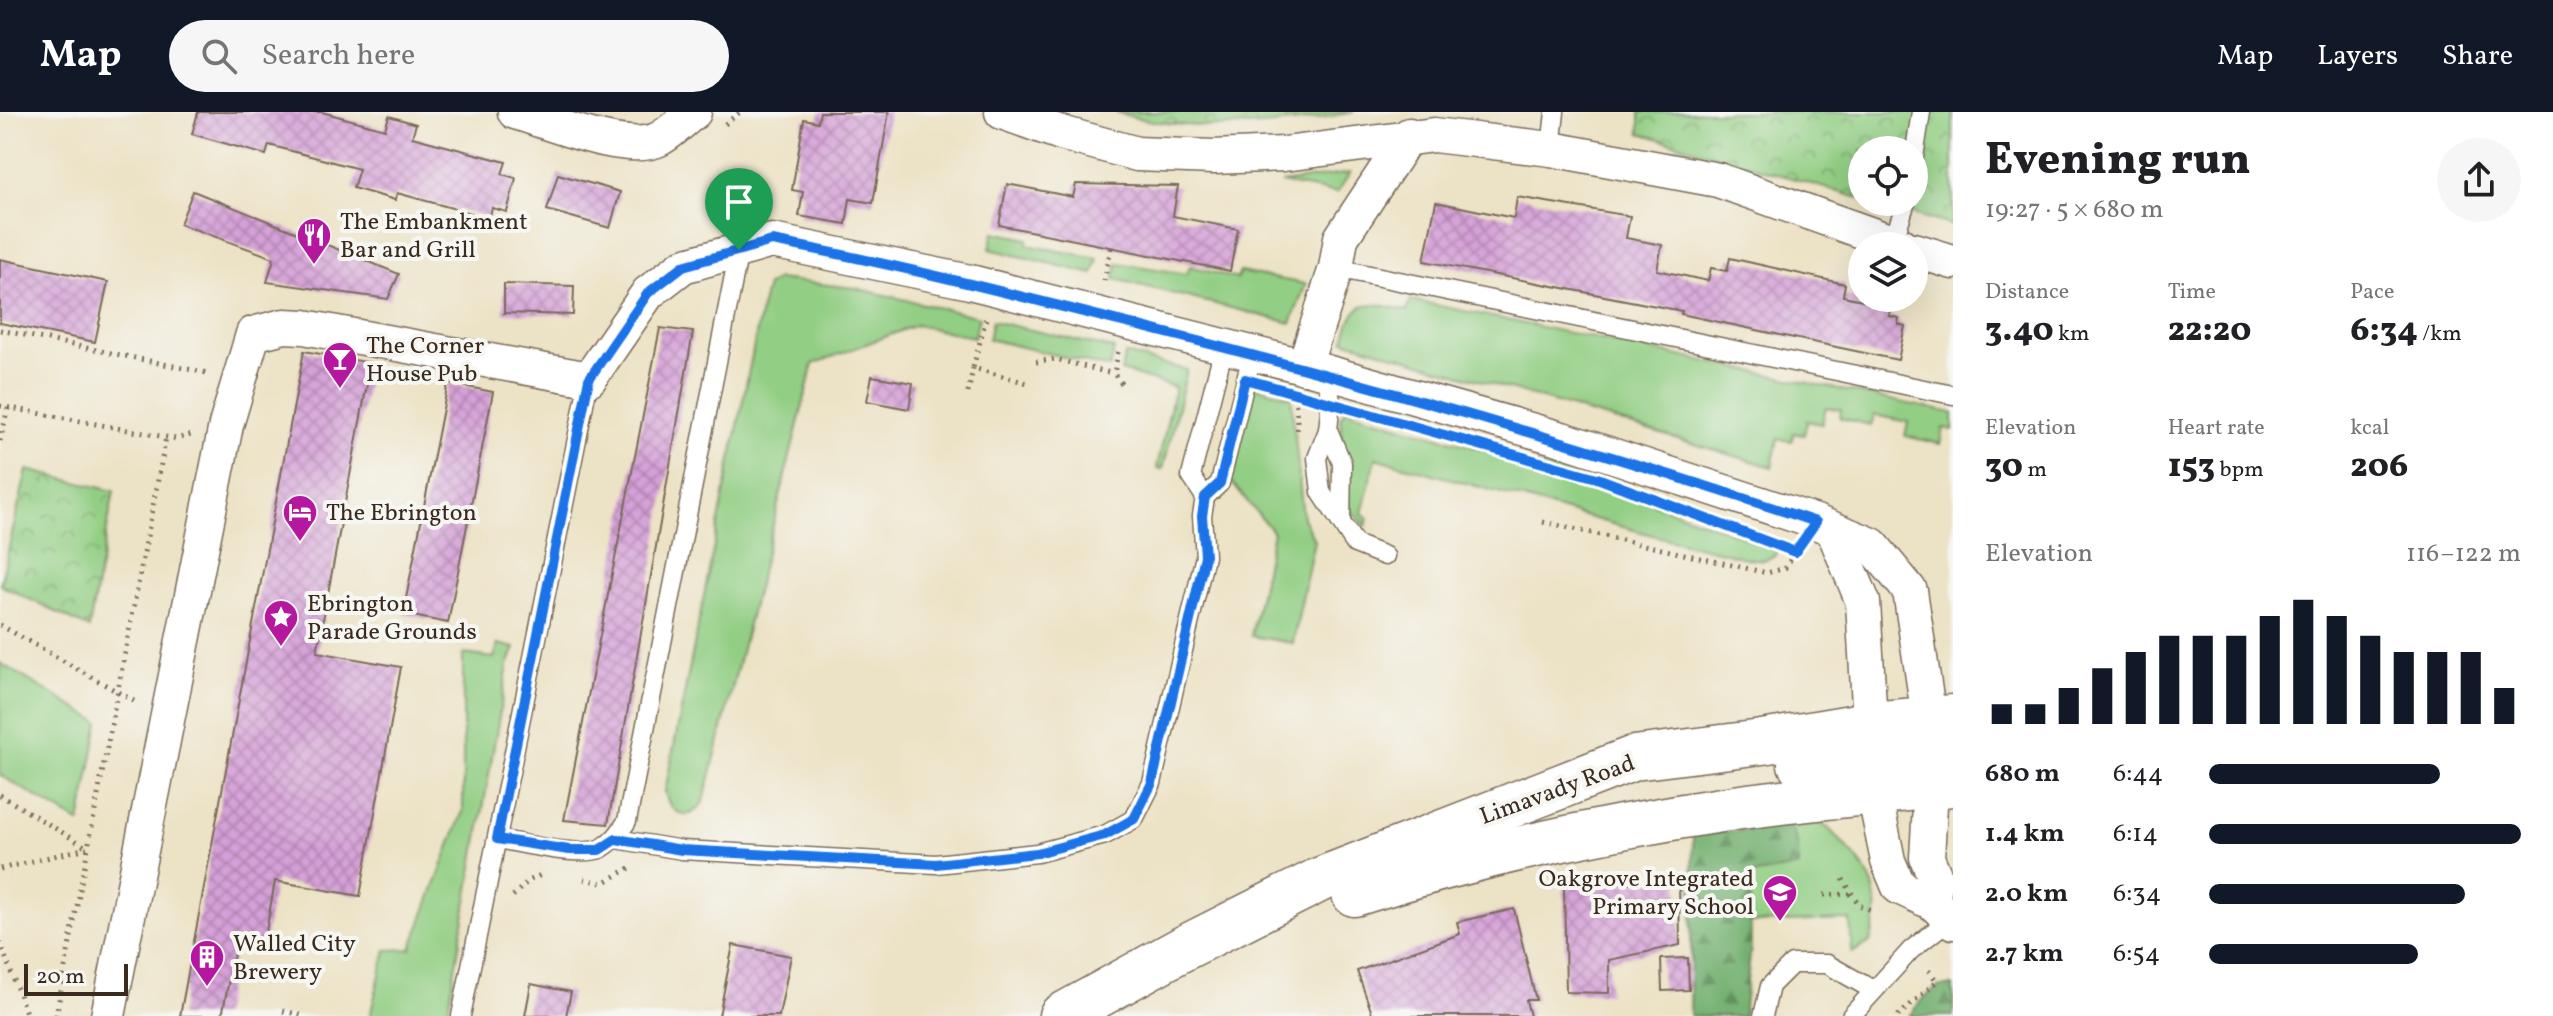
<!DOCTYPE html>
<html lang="en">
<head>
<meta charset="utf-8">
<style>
  body { margin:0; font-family:Vollkorn,serif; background:#f6f6f6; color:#202124; height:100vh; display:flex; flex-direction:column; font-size:30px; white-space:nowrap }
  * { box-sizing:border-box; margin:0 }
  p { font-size:26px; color:#757577 }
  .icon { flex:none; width:44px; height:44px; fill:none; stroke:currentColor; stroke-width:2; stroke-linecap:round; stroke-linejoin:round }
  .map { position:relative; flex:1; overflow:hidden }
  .side { display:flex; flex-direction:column; background:#fff; width:600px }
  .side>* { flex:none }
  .controls { position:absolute; left:1848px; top:24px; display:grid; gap:16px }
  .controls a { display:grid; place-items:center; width:80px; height:80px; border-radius:50%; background:#fff; box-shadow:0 8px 32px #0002; font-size:40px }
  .scale { position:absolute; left:24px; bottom:20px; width:104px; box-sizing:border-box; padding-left:8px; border:4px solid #3b2a1e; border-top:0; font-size:22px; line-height:28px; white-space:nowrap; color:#3b2a1e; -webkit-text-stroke:6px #f6f6f2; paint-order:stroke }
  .pin { position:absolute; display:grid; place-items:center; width:68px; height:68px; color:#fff; margin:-82px -34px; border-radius:50% 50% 50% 0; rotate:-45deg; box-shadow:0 0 8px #0007 }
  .pin .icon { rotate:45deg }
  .round { display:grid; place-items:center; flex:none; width:84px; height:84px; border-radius:42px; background:#f6f6f6 }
  .overview { display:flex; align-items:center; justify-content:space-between; height:136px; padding:0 32px }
  h1 { font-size:44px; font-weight:800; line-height:60px }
  .metrics { display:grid; grid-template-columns:repeat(3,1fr); gap:12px; height:136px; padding:8px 32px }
  .metrics div { display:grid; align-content:center }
  .metrics b { font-size:34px; font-weight:800 }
  .metrics small { font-size:22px; font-weight:400 }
  .metrics p { font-size:22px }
  .chart { height:224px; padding:16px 32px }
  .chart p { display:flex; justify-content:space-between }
  .chart svg { width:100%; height:144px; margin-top:8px; stroke:#111827; stroke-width:6 }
  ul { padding:0 32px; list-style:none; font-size:26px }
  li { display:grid; grid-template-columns:128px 96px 1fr; align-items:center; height:60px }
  li i { height:20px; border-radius:10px; background:#111827 }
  header { display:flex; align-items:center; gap:48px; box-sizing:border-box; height:112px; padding:0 40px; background:#111827; color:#fff }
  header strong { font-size:38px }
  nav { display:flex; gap:44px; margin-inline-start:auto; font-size:28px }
  .search { width:560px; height:72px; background:#f6f6f6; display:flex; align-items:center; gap:20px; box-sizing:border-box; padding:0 28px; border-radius:44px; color:#757577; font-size:30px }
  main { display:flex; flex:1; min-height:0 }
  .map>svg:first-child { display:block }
  .green { fill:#92ce83; stroke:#667c50; stroke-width:2 }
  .forest { fill:url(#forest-firs); stroke:#586e48; stroke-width:2 }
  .park { fill:url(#park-crowns); stroke:#667c50; stroke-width:2 }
  .building { fill:url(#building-cross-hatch) }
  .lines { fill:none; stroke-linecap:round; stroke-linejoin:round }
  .lane-casing { stroke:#796a58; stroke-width:21 }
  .street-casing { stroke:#796a58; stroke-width:37 }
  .highway-casing { stroke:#796a58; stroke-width:47 }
  .path { stroke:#796a58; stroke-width:5; stroke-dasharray:2 6; stroke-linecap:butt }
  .lane { stroke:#fff; stroke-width:18 }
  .street { stroke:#fff; stroke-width:34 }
  .highway { stroke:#fff; stroke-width:44 }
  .route-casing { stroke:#fff; stroke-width:16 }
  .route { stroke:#1a73e8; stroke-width:10 }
  .labels { text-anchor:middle; stroke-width:8; stroke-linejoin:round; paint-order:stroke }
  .poi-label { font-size:24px; fill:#3b2a1e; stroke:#f6f6f2; text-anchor:start }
  .street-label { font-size:24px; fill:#3b2a1e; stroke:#f6f6f2 }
</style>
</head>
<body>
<header>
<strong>Map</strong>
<div class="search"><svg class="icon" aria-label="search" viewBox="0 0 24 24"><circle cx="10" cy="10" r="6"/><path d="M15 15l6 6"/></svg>Search here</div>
<nav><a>Map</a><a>Layers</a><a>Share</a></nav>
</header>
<main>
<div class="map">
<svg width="1953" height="904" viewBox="0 0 1953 904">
  <defs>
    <pattern id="forest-firs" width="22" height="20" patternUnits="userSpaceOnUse" patternTransform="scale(2)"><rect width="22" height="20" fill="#75b171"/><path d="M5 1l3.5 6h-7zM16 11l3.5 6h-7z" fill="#61905c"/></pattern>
    <pattern id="park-crowns" width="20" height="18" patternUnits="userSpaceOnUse" patternTransform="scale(2)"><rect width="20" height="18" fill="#92ce83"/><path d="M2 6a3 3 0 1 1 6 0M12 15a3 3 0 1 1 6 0" fill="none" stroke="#78a76b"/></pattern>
    <pattern id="building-cross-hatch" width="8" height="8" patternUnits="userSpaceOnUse" patternTransform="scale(2)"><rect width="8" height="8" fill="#d6a0d8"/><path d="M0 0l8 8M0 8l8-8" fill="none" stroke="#af83af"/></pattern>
  </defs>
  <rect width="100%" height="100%" fill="#f6f6f2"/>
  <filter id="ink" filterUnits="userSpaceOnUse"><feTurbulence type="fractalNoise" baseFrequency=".0125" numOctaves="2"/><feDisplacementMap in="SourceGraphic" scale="16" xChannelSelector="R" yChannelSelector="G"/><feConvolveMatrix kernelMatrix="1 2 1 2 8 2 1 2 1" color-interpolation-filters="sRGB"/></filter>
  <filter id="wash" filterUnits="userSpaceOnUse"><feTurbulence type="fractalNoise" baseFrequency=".006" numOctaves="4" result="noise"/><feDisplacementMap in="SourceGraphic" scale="32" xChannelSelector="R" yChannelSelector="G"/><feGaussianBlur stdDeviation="1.8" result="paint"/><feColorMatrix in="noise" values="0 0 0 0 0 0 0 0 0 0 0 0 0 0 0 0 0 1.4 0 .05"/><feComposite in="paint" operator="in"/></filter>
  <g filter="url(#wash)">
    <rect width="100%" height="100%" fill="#ece2c5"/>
    <g class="green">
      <polygon points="1350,61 1337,81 1281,71"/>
      <polygon points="994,120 1028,127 1027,133 1098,146 1093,162 990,137"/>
      <polygon points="1118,151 1187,162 1190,154 1237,167 1240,160 1306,172 1291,211 1115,167"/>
      <path d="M777,167L855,176L979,205L974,225L916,213L813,252L704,689C690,712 669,703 665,679L762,193L767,174Z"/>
      <path d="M1411,188L1953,301V318L1943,316L1940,332L1905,324L1908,310L1874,303L1871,313L1840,306L1841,298L1826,295L1822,312L1807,309L1804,323L1793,321L1792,329L1778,327L1772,355L1344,228C1356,184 1366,189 1407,199Z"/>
      <polygon points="992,209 1114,237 1110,256 988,227"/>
      <polygon points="1125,242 1187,258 1163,357 1157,356 1175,275 1121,259"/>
      <polygon points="1251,274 1291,284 1303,406 1314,428 1293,531 1251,524 1273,420 1227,365"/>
      <polygon points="1345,298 1601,372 1776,437 1776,443 1764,448 1746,446 1652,423 1376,346 1362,401 1368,406 1366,414 1349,397 1340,306"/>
      <polygon points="498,532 515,536 508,553 447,904 370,904 386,838 411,837 463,699 463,542 494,546"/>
      <polygon points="0,551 99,610 80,711 0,663"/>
      <path d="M1818,711L1827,715C1864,753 1889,774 1870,830L1852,841L1850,808L1752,811L1748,718Z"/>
    </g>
    <g class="forest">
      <polygon points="1790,714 1798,733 1798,755 1750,763 1751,835 1743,904 1690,904 1693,723"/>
      <polygon points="1939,874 1953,874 1953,904 1909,904 1924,885"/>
    </g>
    <g class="park">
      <path d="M1115,0H1354C1280,15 1188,23 1115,0Z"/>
      <polygon points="1640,0 1953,0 1953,114 1874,90 1914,90 1914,38 1862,38 1862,87 1640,21"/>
      <polygon points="27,358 114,379 89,516 0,473"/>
    </g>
    <g id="blocks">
      <g class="building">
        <polygon points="198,0 322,0 385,17 389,4 416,12 412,25 506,50 502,62 516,66 507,100 492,96 489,106 397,81 395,88 353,76 359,57 269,33 266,43 192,22"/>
        <polygon points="820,0 889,0 873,91 850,87 846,112 799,104 803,80 792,78 804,7 818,10"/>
        <polygon points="558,62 620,80 610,116 547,98"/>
        <polygon points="1007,72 1073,85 1076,72 1178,74 1173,104 1238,117 1230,159 999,113"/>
        <polygon points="193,79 399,162 388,187 267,170 274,146 180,112"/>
        <polygon points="1517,85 1630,104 1626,126 1662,133 1657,158 1708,169 1711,156 1727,159 1730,146 1845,172 1843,184 1891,194 1889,204 1899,206 1898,212 1905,214 1898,248 1681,202 1682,199 1424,149 1436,90 1514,106"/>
        <polygon points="0,147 108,170 95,230 0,211"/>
        <polygon points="504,172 574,174 573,203 504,201"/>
        <polygon points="660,216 693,220 608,712 564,708"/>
        <polygon points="304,239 371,251 317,540 401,555 360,784 275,769 264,831 237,826 222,904 180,904"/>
        <polygon points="872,264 913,271 909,297 867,289"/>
        <polygon points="448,271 493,280 448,511 403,502"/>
        <polygon points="1679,768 1680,833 1609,848 1609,881 1566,880 1564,774"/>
        <polygon points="1514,797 1536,888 1526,888 1530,904 1373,904 1357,859 1460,822 1457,810"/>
        <polygon points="733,833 791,844 779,904 719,904"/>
        <polygon points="1688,846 1689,878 1662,879 1661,847"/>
        <polygon points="531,872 571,880 566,904 525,904"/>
      </g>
    </g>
  </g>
  <g filter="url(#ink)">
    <use href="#blocks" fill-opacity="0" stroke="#796a58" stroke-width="2"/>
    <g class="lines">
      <g class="lane-casing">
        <g id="lane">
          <polyline points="1551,37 1555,0"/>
          <polyline points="1914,45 1921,0"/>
          <polyline points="1893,130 1906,90"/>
          <polyline points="1336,156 1953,283"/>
          <polyline points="1326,260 1331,289 1328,318 1317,346 1321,380 1355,432 1385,444"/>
          <polyline points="1328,318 1342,351 1341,410"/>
          <polyline points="1205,385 1191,364 1224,235"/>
          <path d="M497,727C520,731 581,746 602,736C614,729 620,720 627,709L739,138"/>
          <polyline points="616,727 682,738 936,752 1037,741 1105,723 1134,707 1152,671 1205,444 1202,404 1205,385 1220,371 1252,243"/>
          <polyline points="461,904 589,267"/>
          <polyline points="1763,904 1770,874 1792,852 1827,852 1873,878"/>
          <polyline points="1851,904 1911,838 1950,807"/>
        </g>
      </g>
      <g class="street-casing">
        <g id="street">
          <path d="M515,0C549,10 627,43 659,27C672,20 683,8 694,0"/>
          <polyline points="1002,0 1061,21 1137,42 1213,45 1284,42 1434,23 1551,37 1718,68 1903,134"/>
          <polyline points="1914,138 1953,150"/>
          <polyline points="1304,255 1336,156 1341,126 1409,23"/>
          <polyline points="1834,420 1863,490 1874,680 1888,749 1899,775 1933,791 1953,810"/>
          <polyline points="108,904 226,313 253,222 284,214 304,215 589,267 648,181 683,154 772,129 970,170 1326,260 1562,327 1816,410 1872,433 1910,479 1929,606 1931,675 1927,746 1935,765 1933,791"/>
        </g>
      </g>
      <g class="highway-casing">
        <g id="highway">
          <polyline points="1800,652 1953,639"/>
          <path d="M1354,782C1480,742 1610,714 1741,695C1811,685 1882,681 1953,672"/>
          <polyline points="1061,904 1184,836 1319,768 1634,646 1762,630 1869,612 1953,605"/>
        </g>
      </g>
      <g class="path">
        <polyline points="725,12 740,0"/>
        <polyline points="1104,169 1111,136"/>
        <polyline points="986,207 973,256 1031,272"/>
        <polyline points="0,218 207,261"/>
        <polyline points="1118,240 1114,262 1122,272"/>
        <polyline points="1036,250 1055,247 1114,262"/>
        <polyline points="968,281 973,256"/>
        <polyline points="1295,284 1298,322"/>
        <polyline points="0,294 176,327 191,323"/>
        <polyline points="0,329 8,296"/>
        <polyline points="1543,410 1767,461 1785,456 1797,437"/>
        <polyline points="0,513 139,592"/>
        <polyline points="0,683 88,736"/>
        <polyline points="0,757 87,736"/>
        <polyline points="584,767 603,771 630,756"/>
        <polyline points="1843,767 1859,793 1875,800"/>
        <polyline points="1824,783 1850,782"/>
        <polyline points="513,784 528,769 543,762"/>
        <polyline points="0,830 27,904"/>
        <polyline points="283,899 305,904"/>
        <polyline points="56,904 166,325"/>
        <polyline points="1898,904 1937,869 1928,858"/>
      </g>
      <use href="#lane" class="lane"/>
      <use href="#street" class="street"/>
      <use href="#highway" class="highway"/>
    </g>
  </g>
  <g class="lines" filter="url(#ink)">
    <g class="route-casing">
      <path id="route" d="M772,129C897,152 1019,184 1143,215C1370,272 1593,336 1816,410L1795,440L1597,366L1245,267L1220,371L1205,385L1202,404L1205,444L1152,671L1134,707L1105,723L1037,741L936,752L682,738L616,727L599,738H569L497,727L589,267L648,181L683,154Z"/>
    </g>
    <use href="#route" class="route"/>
  </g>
  <defs>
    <g id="restaurant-pin" transform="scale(1.8)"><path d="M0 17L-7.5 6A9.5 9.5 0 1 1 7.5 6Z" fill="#b5179e" stroke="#f6f6f2"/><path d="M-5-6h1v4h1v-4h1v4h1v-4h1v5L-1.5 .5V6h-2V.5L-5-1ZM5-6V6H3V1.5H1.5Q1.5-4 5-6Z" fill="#fff"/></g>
    <g id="bar-pin" transform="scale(1.8)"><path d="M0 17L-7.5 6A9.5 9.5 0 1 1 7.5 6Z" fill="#b5179e" stroke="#f6f6f2"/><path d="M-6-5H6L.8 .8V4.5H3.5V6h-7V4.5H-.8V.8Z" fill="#fff"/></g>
    <g id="hotel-pin" transform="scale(1.8)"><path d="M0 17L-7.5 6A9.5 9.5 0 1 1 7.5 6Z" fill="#b5179e" stroke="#f6f6f2"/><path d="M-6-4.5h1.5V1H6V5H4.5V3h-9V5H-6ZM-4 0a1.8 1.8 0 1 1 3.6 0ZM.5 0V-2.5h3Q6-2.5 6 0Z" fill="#fff"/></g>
    <g id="sight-pin" transform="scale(1.8)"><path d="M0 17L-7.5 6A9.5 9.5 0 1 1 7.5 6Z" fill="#b5179e" stroke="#f6f6f2"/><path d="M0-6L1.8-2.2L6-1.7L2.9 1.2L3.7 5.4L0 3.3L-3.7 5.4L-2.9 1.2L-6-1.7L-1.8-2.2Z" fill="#fff"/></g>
    <g id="school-pin" transform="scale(1.8)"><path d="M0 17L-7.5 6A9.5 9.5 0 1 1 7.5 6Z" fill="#b5179e" stroke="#f6f6f2"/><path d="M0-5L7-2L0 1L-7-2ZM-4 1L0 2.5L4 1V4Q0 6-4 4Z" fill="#fff"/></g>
    <g id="building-pin" transform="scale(1.8)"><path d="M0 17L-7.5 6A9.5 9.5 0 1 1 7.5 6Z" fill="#b5179e" stroke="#f6f6f2"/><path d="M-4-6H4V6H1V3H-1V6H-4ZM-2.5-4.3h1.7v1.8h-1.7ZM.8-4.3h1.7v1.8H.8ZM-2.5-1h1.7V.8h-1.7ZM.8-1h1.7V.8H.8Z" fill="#fff"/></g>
  </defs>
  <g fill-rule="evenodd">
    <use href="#restaurant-pin" x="314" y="123"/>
    <use href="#bar-pin" x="340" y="247"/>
    <use href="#hotel-pin" x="300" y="400"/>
    <use href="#sight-pin" x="281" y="505"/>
    <use href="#school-pin" x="1780" y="780"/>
    <use href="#building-pin" x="207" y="845"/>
  </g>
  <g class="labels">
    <g class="poi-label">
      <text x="340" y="117">The Embankment<tspan x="340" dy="28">Bar and Grill</tspan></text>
      <text x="366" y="241">The Corner<tspan x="366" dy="28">House Pub</tspan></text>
      <text x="326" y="408">The Ebrington</text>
      <text x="307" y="499">Ebrington<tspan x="307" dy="28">Parade Grounds</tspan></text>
      <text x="1754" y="774" text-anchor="end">Oakgrove Integrated<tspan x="1754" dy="28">Primary School</tspan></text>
      <text x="233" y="839">Walled City<tspan x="233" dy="28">Brewery</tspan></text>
    </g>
    <g class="street-label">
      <text transform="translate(1557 677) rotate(-20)" y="8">Limavady Road</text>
    </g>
  </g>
</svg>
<div class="controls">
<a><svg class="icon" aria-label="locate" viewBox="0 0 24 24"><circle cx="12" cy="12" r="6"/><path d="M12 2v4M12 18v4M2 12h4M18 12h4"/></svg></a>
<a><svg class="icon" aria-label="layers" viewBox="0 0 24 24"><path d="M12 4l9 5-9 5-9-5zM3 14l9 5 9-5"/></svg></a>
</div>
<div class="scale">20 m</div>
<div class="pin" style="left:739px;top:138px;background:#1e9e55"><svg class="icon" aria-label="arrive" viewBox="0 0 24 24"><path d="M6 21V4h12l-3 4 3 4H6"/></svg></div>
</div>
<section class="side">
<div class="overview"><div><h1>Evening run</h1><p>19:27 · 5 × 680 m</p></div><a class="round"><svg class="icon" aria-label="share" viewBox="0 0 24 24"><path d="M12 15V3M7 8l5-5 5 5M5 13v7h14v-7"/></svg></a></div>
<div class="metrics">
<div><p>Distance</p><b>3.40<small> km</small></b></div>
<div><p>Time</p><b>22:20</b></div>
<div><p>Pace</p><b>6:34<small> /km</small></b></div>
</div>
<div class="metrics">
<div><p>Elevation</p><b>30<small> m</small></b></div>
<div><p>Heart rate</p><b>153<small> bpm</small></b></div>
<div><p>kcal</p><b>206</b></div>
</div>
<div class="chart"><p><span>Elevation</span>116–122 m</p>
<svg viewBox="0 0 160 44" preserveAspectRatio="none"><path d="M5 44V38M15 44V38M25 44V33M35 44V27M45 44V22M55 44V17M65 44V17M75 44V17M85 44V11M95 44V6M105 44V11M115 44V17M125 44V22M135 44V22M145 44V22M155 44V33"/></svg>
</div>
<ul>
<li><b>680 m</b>6:44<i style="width:74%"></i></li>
<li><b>1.4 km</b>6:14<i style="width:100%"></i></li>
<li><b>2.0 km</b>6:34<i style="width:82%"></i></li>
<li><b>2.7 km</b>6:54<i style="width:67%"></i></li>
</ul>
</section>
</main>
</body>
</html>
